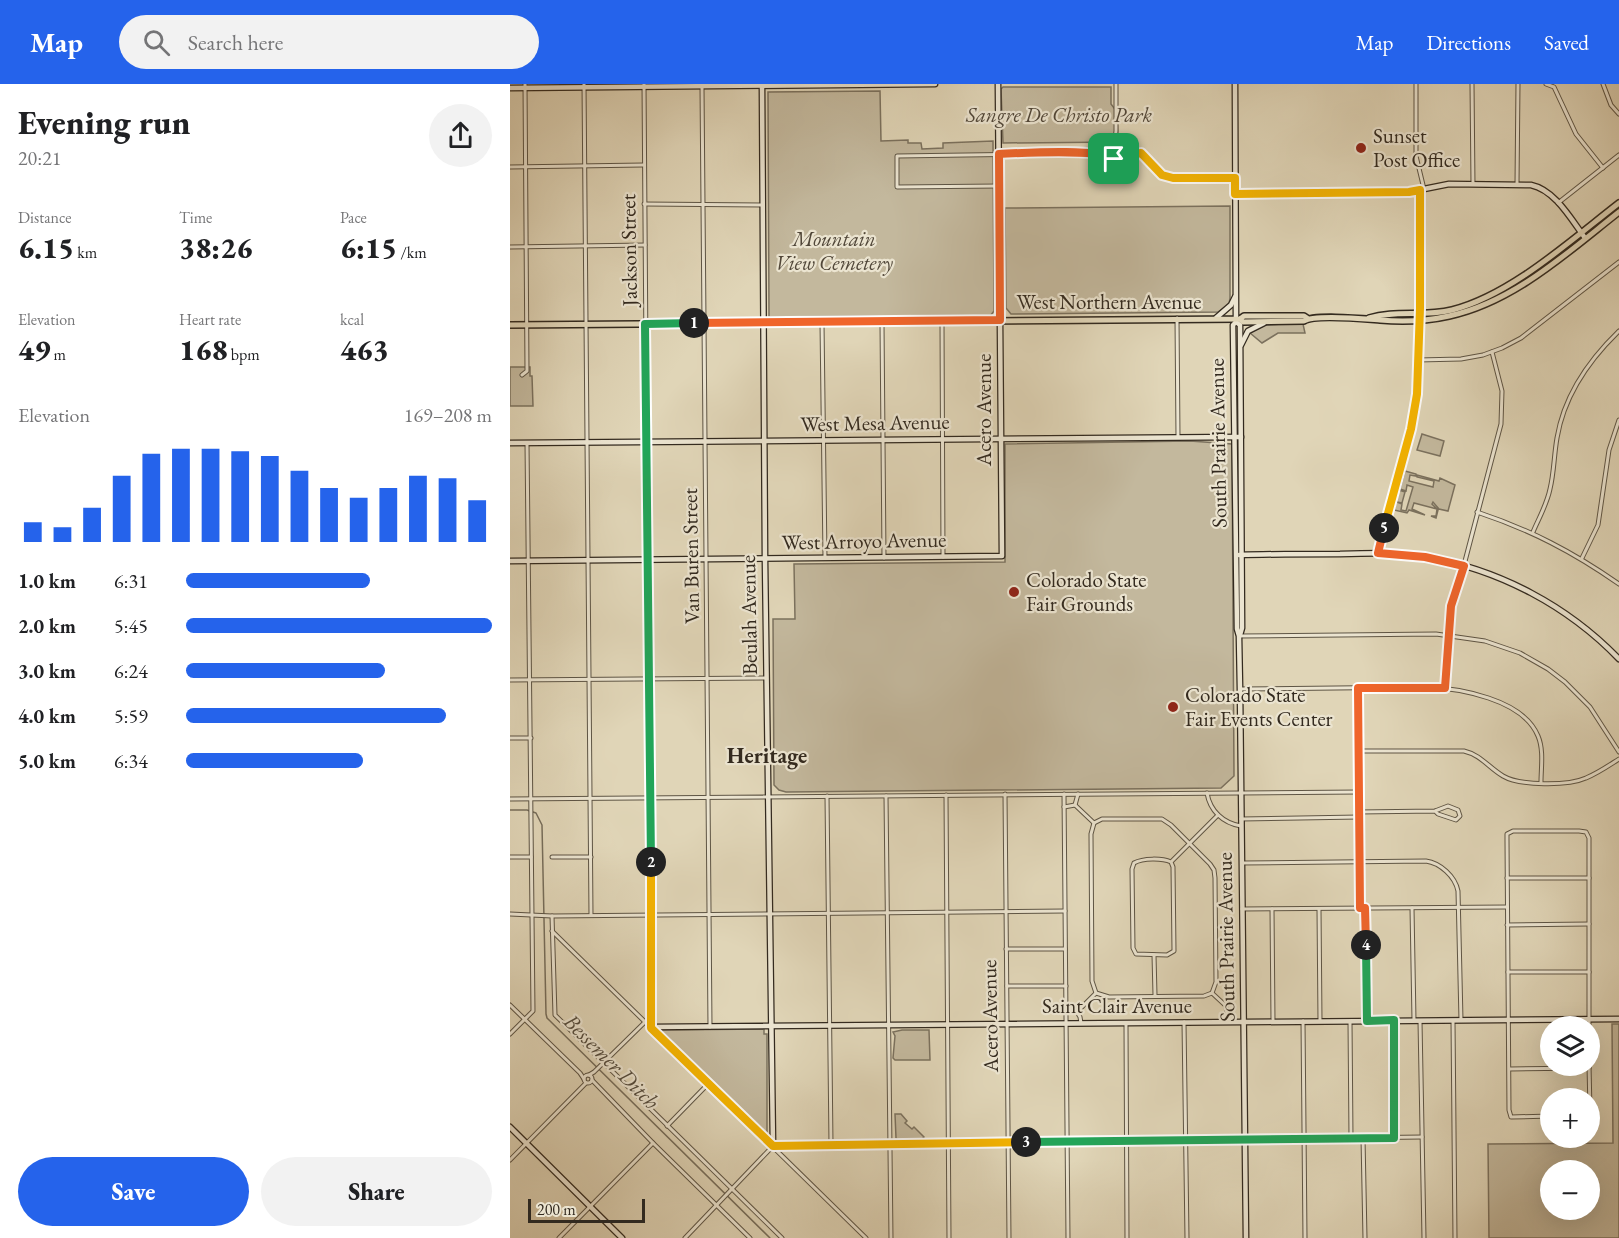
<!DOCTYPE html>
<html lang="en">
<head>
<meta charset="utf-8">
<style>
  body { margin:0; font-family:"EB Garamond",serif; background:#f2f2f2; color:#202124; height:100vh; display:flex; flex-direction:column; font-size:22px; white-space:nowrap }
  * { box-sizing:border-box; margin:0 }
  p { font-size:20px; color:#757577 }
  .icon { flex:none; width:33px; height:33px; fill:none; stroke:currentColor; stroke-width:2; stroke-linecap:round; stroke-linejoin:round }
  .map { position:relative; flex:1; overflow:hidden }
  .details { display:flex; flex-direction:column; background:#fff; width:510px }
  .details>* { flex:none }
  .buttons { position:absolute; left:1030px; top:932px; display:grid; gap:12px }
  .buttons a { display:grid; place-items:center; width:60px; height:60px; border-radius:50%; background:#fff; box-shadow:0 6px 24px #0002; font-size:30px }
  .scale { position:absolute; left:18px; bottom:15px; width:117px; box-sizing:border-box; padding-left:6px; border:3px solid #332a1f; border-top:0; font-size:16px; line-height:21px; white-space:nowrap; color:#332a1f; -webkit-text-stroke:4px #ebe4d0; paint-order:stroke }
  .pin { position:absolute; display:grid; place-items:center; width:51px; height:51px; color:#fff; margin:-26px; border-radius:12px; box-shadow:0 3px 9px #0006 }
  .km { position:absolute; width:30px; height:30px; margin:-15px; border-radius:50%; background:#222; color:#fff; font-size:16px; line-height:30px; text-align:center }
  .round { display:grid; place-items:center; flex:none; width:63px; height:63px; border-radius:32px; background:#f2f2f2 }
  .summary { display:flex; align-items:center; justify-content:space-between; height:102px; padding:0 18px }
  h1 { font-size:33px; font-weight:800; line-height:45px }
  .figures { display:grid; grid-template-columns:repeat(3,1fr); gap:9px; height:102px; padding:6px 18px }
  .figures div { display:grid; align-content:center }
  .figures b { font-size:30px; font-weight:800 }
  .figures small { font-size:16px; font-weight:400 }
  .figures p { font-size:16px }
  .chart { height:168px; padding:12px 18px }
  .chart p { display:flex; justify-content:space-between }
  .chart svg { width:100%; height:108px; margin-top:6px; stroke:#2563eb; stroke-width:6 }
  .cta { display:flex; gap:12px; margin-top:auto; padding:12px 18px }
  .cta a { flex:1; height:69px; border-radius:36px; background:#2563eb; color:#fff; font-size:24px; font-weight:800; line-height:69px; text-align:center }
  .cta a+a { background:#f2f2f2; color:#202124 }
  ul { padding:0 18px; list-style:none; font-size:20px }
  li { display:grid; grid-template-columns:96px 72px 1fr; align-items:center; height:45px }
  li i { height:15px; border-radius:8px; background:#2563eb }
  header { display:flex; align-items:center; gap:36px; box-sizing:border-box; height:84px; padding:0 30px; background:#2563eb; color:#fff }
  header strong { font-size:28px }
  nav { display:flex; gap:33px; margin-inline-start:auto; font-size:21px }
  .search { width:420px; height:54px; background:#f2f2f2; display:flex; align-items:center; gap:15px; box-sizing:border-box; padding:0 21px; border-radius:33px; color:#757577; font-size:22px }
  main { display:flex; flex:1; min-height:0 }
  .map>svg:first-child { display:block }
  .green { fill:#c3b89d; stroke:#7b715e; stroke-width:1.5; fill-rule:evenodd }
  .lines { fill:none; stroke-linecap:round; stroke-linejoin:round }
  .stream { stroke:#776e5b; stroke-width:1.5 }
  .street-casing { stroke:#5e5545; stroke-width:5 }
  .secondary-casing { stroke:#332a1f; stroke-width:7 }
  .primary-casing { stroke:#332a1f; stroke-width:8 }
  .street { stroke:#ebe4d0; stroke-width:3 }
  .secondary { stroke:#ebe4d0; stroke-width:4.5 }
  .primary { stroke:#e0d5b7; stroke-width:5 }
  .split-1-casing { stroke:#fff; stroke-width:12 }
  .split-2-casing { stroke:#fff; stroke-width:12 }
  .split-3-casing { stroke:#fff; stroke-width:12 }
  .split-4-casing { stroke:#fff; stroke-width:12 }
  .split-5-casing { stroke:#fff; stroke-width:12 }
  .split-6-casing { stroke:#fff; stroke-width:12 }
  .split-1 { stroke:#f0652b; stroke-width:8 }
  .split-2 { stroke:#22a559; stroke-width:8 }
  .split-3 { stroke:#f5b400; stroke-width:8 }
  .split-4 { stroke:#22a559; stroke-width:8 }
  .split-5 { stroke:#f0652b; stroke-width:8 }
  .split-6 { stroke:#f5b400; stroke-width:8 }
  .poi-dot { fill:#8f2418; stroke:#ebe4d0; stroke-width:2 }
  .labels { text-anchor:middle; stroke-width:4.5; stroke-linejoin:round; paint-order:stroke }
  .park-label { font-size:21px; font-style:italic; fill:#504638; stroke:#ebe4d0 }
  .poi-label { font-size:21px; fill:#332a1f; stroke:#ebe4d0; text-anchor:start }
  .street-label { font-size:21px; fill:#332a1f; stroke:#ebe4d0 }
  .neighbourhood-label { font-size:22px; font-weight:bold; fill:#332a1f; stroke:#ebe4d0 }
  .water-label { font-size:22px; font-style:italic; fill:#554c3d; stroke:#ebe4d0 }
</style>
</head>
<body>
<header>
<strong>Map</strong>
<div class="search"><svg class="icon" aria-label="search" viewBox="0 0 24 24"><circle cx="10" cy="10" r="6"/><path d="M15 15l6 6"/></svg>Search here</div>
<nav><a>Map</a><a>Directions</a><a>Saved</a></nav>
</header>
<main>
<section class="details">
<div class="summary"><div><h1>Evening run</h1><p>20:21</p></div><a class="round"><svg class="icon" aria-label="share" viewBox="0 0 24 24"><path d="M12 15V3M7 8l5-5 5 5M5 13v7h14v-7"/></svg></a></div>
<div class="figures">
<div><p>Distance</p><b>6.15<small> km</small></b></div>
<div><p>Time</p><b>38:26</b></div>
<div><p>Pace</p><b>6:15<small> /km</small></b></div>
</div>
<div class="figures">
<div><p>Elevation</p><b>49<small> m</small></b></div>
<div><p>Heart rate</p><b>168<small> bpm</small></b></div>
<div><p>kcal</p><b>463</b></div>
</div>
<div class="chart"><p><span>Elevation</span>169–208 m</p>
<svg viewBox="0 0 160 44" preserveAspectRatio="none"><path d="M5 44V36M15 44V38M25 44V30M35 44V17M45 44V8M55 44V6M65 44V6M75 44V7M85 44V9M95 44V15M105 44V22M115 44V26M125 44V22M135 44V17M145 44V18M155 44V27"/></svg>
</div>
<ul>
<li><b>1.0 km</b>6:31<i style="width:60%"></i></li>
<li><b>2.0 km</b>5:45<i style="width:100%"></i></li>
<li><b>3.0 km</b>6:24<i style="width:65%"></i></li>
<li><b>4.0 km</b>5:59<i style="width:85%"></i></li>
<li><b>5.0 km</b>6:34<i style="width:58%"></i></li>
</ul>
<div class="cta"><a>Save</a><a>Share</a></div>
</section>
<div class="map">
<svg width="1109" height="1154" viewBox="0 0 1109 1154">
  <rect width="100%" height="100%" fill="#e0d5b7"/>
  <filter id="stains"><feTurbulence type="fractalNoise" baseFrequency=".00333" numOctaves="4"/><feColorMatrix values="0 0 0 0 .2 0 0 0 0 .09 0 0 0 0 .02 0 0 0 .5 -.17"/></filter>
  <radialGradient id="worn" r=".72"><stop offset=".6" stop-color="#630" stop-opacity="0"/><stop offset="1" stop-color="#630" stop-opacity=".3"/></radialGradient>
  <g class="green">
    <polygon points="493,3 601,3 601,20 607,28 608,58 493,59 491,5"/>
    <polygon points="370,7 371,57 398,56 398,59 411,59 412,65 433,64 433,59 483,57 484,227 481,231 259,233 258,8"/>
    <polygon points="720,122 720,214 719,220 708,228 501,230 496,224 495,124"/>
    <polygon points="790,239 793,240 795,249 768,249 752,259 740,249 755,241"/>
    <polygon points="0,283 20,283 20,292 22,292 23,322 0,322"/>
    <polygon points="912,350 934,357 930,372 907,366"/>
    <polygon points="680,357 722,360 724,692 711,704 276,708 269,706 264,701 263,535 285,535 284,480 495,478 495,360"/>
    <polygon points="895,387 906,390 906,392 900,391 899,397 923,403 924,397 907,393 907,391 929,397 930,394 945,401 938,427 929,425 923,418 922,420 928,426 926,434 921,432 926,432 927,425 904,419 902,425 915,431 899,426 897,429 884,426 889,406 895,408 892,419 887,418 892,420 891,426 896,427 903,403 897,401 896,407 890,405"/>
    <path d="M1102,940H1109V1154H979L978,1060L1103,1059ZM1041,1086H1080V1125H1041Z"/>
    <polygon points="254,945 254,950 257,950 257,1048 255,1050 150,948 152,946"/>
    <polygon points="392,946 419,946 420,976 385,976 383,974 385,952 383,948"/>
    <polygon points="385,1030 391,1030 397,1037 395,1039 402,1045 404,1043 414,1053 411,1056 388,1056 386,1054"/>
  </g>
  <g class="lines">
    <polyline class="stream" points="0,726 17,726 26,729 32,741 36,930 37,934 260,1154"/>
    <g class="street-casing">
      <g id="street">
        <polyline points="74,0 81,831"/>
        <polyline points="134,0 141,943"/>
        <polyline points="906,0 906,72 914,105"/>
        <polyline points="962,0 963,100"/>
        <polyline points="1036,0 1044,3 1066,50 1093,84"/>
        <polyline points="1093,0 1101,21 1109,30"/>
        <polyline points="192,3 200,943"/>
        <circle cx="606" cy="69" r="6"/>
        <polyline points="604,63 606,47 606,0"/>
        <path d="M611,65C640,69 634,82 654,91C668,98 708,94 725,94"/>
        <polyline points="585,70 601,72"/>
        <polyline points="612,72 629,70"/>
        <polyline points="0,83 133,81"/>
        <polyline points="1007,100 1008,0"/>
        <polyline points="489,102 387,103 387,72 584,69 602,64"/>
        <polyline points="1048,119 1109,71"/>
        <polyline points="134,120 252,121"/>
        <polyline points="0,163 135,161"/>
        <polyline points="667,234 668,353"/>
        <polyline points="432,238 433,473"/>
        <polyline points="312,239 315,474"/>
        <polyline points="372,239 374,474"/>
        <polyline points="908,276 951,275 973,271 992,264 1011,254 1109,178"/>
        <polyline points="12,291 17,287 15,0"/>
        <path d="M967,428C1021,446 1063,468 1109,500"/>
        <path d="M1023,448C1029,434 1037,420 1040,405C1044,389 1044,371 1047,354C1054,312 1079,276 1109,247"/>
        <polyline points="1072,474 1088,441 1099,366 1109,336"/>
        <polyline points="729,552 926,550 975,557 1010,569 1038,585 1055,598 1080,623 1109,668"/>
        <polyline points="0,596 256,594"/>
        <polyline points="848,604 850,824"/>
        <polyline points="935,604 941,522 954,481 991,340 992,307 982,268"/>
        <path d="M730,605L914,603C949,604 1013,615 1028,652C1034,666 1031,684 1031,698"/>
        <polyline points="0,654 21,654"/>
        <path d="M849,667H954C971,671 978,683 993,692C1010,702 1058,702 1076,694C1088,689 1098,682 1109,675"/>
        <path d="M697,709C700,727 713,739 731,742"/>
        <polyline points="495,710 499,1154"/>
        <polyline points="554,710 558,1154"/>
        <polyline points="436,711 439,1154"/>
        <polyline points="317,712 321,1060"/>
        <polyline points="376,712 381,1154"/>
        <polyline points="0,715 849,708"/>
        <polyline points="565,721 568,710"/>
        <polyline points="554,723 565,721 584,739 592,735 652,735 661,741 700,780 704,786 705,794 706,898 702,909 716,922 718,938"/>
        <polyline points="849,728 925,727 938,722 948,726 950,732 946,736 928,730 925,727"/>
        <polyline points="731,735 849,733"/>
        <polyline points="0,773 21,773"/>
        <polyline points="42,773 81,773"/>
        <path d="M661,778L663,783L664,867L657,871L626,870L623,864L622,785L624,779C633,774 652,774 661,778L708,731"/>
        <path d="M732,779L916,777C930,779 945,792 948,807L951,936"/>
        <polyline points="997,794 1079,794"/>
        <polyline points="855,824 857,937"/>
        <polyline points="902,824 904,936"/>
        <polyline points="732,825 997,823"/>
        <polyline points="762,825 763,937"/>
        <polyline points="809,825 810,937"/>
        <polyline points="0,830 42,832 555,827"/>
        <polyline points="42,832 45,931 272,1154"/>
        <polyline points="997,841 1079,840"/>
        <polyline points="42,847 356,1154"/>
        <polyline points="496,865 555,865"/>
        <polyline points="644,871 645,911"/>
        <polyline points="998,888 1079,888"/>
        <polyline points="497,902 556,902"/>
        <polyline points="586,909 599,913 694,912 702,909"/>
        <polyline points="0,921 70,989 74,995"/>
        <polyline points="556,926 567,928"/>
        <polyline points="884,936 884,1054"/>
        <polyline points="793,937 795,1154"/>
        <polyline points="840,937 841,1054"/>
        <polyline points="910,937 914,1154"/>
        <polyline points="943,937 945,1154"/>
        <polyline points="674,938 677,1154"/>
        <polyline points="571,939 570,933 567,928 586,909 582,897 581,750 584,739"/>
        <polyline points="616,940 617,1154"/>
        <polyline points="0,950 23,927 17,359"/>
        <polyline points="1079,981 1080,1027"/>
        <polyline points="1000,985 1079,984"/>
        <circle cx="78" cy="995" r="4"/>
        <polyline points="79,991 84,988 135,938"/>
        <polyline points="82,996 143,1059 240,1154"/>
        <polyline points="1041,1032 1001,1033 999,1026 997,756 997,750 1003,747 1069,747 1076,748 1079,754 1079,942"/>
        <polyline points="157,1042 198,1000"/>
        <polyline points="853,1054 855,1154"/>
        <polyline points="0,1076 76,999"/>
        <polyline points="49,1154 143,1059"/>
        <polyline points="175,1154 263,1062 912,1053"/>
      </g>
    </g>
    <g class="secondary-casing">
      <g id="secondary">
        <polyline points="252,0 255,475 263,1062"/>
        <polyline points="725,0 726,238 730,241 732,544 730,551"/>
        <polyline points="0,4 425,0"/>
        <path d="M725,110L899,108L939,100L1021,101C1045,106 1061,135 1075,154"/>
        <polyline points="706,234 721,221 725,213"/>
        <polyline points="726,238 723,241 727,545 729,552 730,605 736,1154"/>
        <polyline points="731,261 738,247 754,239"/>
        <polyline points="0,359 731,353"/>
        <polyline points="868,469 901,345 906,319 910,224 911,106"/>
        <path d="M729,471C763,470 796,470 830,470C859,469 889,468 917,473C990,486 1058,522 1109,575"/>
        <polyline points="0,477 492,472 488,0"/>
        <polyline points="141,943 1109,935"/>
        <polyline points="0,1043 112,1154"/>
      </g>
    </g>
    <g class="primary-casing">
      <g id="primary">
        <path d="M859,234C885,226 914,233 942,226C1001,211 1061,156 1109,119"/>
        <path d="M730,235L733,238L794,237C804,230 856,235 870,236C893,238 917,237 939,232C1004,218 1058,168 1109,128"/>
        <polyline points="0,241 730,235 734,232 794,232 797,234"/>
      </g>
    </g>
    <use href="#street" class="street"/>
    <use href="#secondary" class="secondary"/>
    <use href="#primary" class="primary"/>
  </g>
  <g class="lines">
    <g class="split-1-casing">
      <path id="split-1" d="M184,239L490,236L489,70C512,69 588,64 604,75"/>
    </g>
    <g class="split-2-casing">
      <polyline id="split-2" points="141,778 135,240 184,239"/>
    </g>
    <g class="split-3-casing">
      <polyline id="split-3" points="141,778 141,944 263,1062 516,1058"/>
    </g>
    <g class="split-4-casing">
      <polyline id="split-4" points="516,1058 884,1054 884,936 857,937 856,861"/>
    </g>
    <g class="split-5-casing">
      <polyline id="split-5" points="856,861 855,824 850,824 848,604 935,604 941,522 954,482 915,473 868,469 874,444"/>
    </g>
    <g class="split-6-casing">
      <polyline id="split-6" points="604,75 631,69 652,91 663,94 725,94 725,110 899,108 910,106 910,224 907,310 901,345 874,444"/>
    </g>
    <use href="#split-1" class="split-1"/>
    <use href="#split-2" class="split-2"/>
    <use href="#split-3" class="split-3"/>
    <use href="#split-4" class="split-4"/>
    <use href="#split-5" class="split-5"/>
    <use href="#split-6" class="split-6"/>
  </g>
  <g class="poi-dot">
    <circle cx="851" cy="64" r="6"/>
    <circle cx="504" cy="508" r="6"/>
    <circle cx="663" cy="623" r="6"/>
  </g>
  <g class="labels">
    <g class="park-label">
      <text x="549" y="38">Sangre De Christo Park</text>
      <text x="324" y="162">Mountain<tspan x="324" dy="24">View Cemetery</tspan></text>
    </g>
    <g class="poi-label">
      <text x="863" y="59">Sunset<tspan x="863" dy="24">Post Office</tspan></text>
      <text x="516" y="503">Colorado State<tspan x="516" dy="24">Fair Grounds</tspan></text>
      <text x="675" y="618">Colorado State<tspan x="675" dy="24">Fair Events Center</tspan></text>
    </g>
    <g class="street-label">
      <text transform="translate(119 166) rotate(-91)" y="7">Jackson Street</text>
      <text x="599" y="225">West Northern Avenue</text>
      <text transform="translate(474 326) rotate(-90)" y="7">Acero Avenue</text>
      <text transform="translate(365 339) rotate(-1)" y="7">West Mesa Avenue</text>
      <text transform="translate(708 359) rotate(-91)" y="7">South Prairie Avenue</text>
      <text transform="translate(354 457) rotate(-1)" y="7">West Arroyo Avenue</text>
      <text transform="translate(181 472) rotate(-91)" y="7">Van Buren Street</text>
      <text transform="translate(239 531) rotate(-91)" y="7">Beulah Avenue</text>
      <text transform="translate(716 853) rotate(-91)" y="7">South Prairie Avenue</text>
      <text x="607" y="929">Saint Clair Avenue</text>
      <text transform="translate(480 932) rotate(-91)" y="7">Acero Avenue</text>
    </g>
    <g class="neighbourhood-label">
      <text x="257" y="679">Heritage</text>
    </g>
    <g class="water-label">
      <text transform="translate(102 977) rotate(45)" y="8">Bessemer Ditch</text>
    </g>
  </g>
  <rect width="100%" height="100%" filter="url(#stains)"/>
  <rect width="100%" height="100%" fill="url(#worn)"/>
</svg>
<div class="buttons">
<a><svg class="icon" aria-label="layers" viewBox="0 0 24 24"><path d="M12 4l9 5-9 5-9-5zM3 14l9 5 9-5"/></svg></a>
<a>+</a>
<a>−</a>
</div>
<div class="scale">200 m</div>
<div class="pin" style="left:604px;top:75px;background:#1e9e55"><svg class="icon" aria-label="arrive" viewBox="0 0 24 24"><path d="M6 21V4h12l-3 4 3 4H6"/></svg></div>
<b class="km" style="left:184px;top:239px">1</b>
<b class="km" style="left:141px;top:778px">2</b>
<b class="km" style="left:516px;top:1058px">3</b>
<b class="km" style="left:856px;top:861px">4</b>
<b class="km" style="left:874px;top:444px">5</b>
</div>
</main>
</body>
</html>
